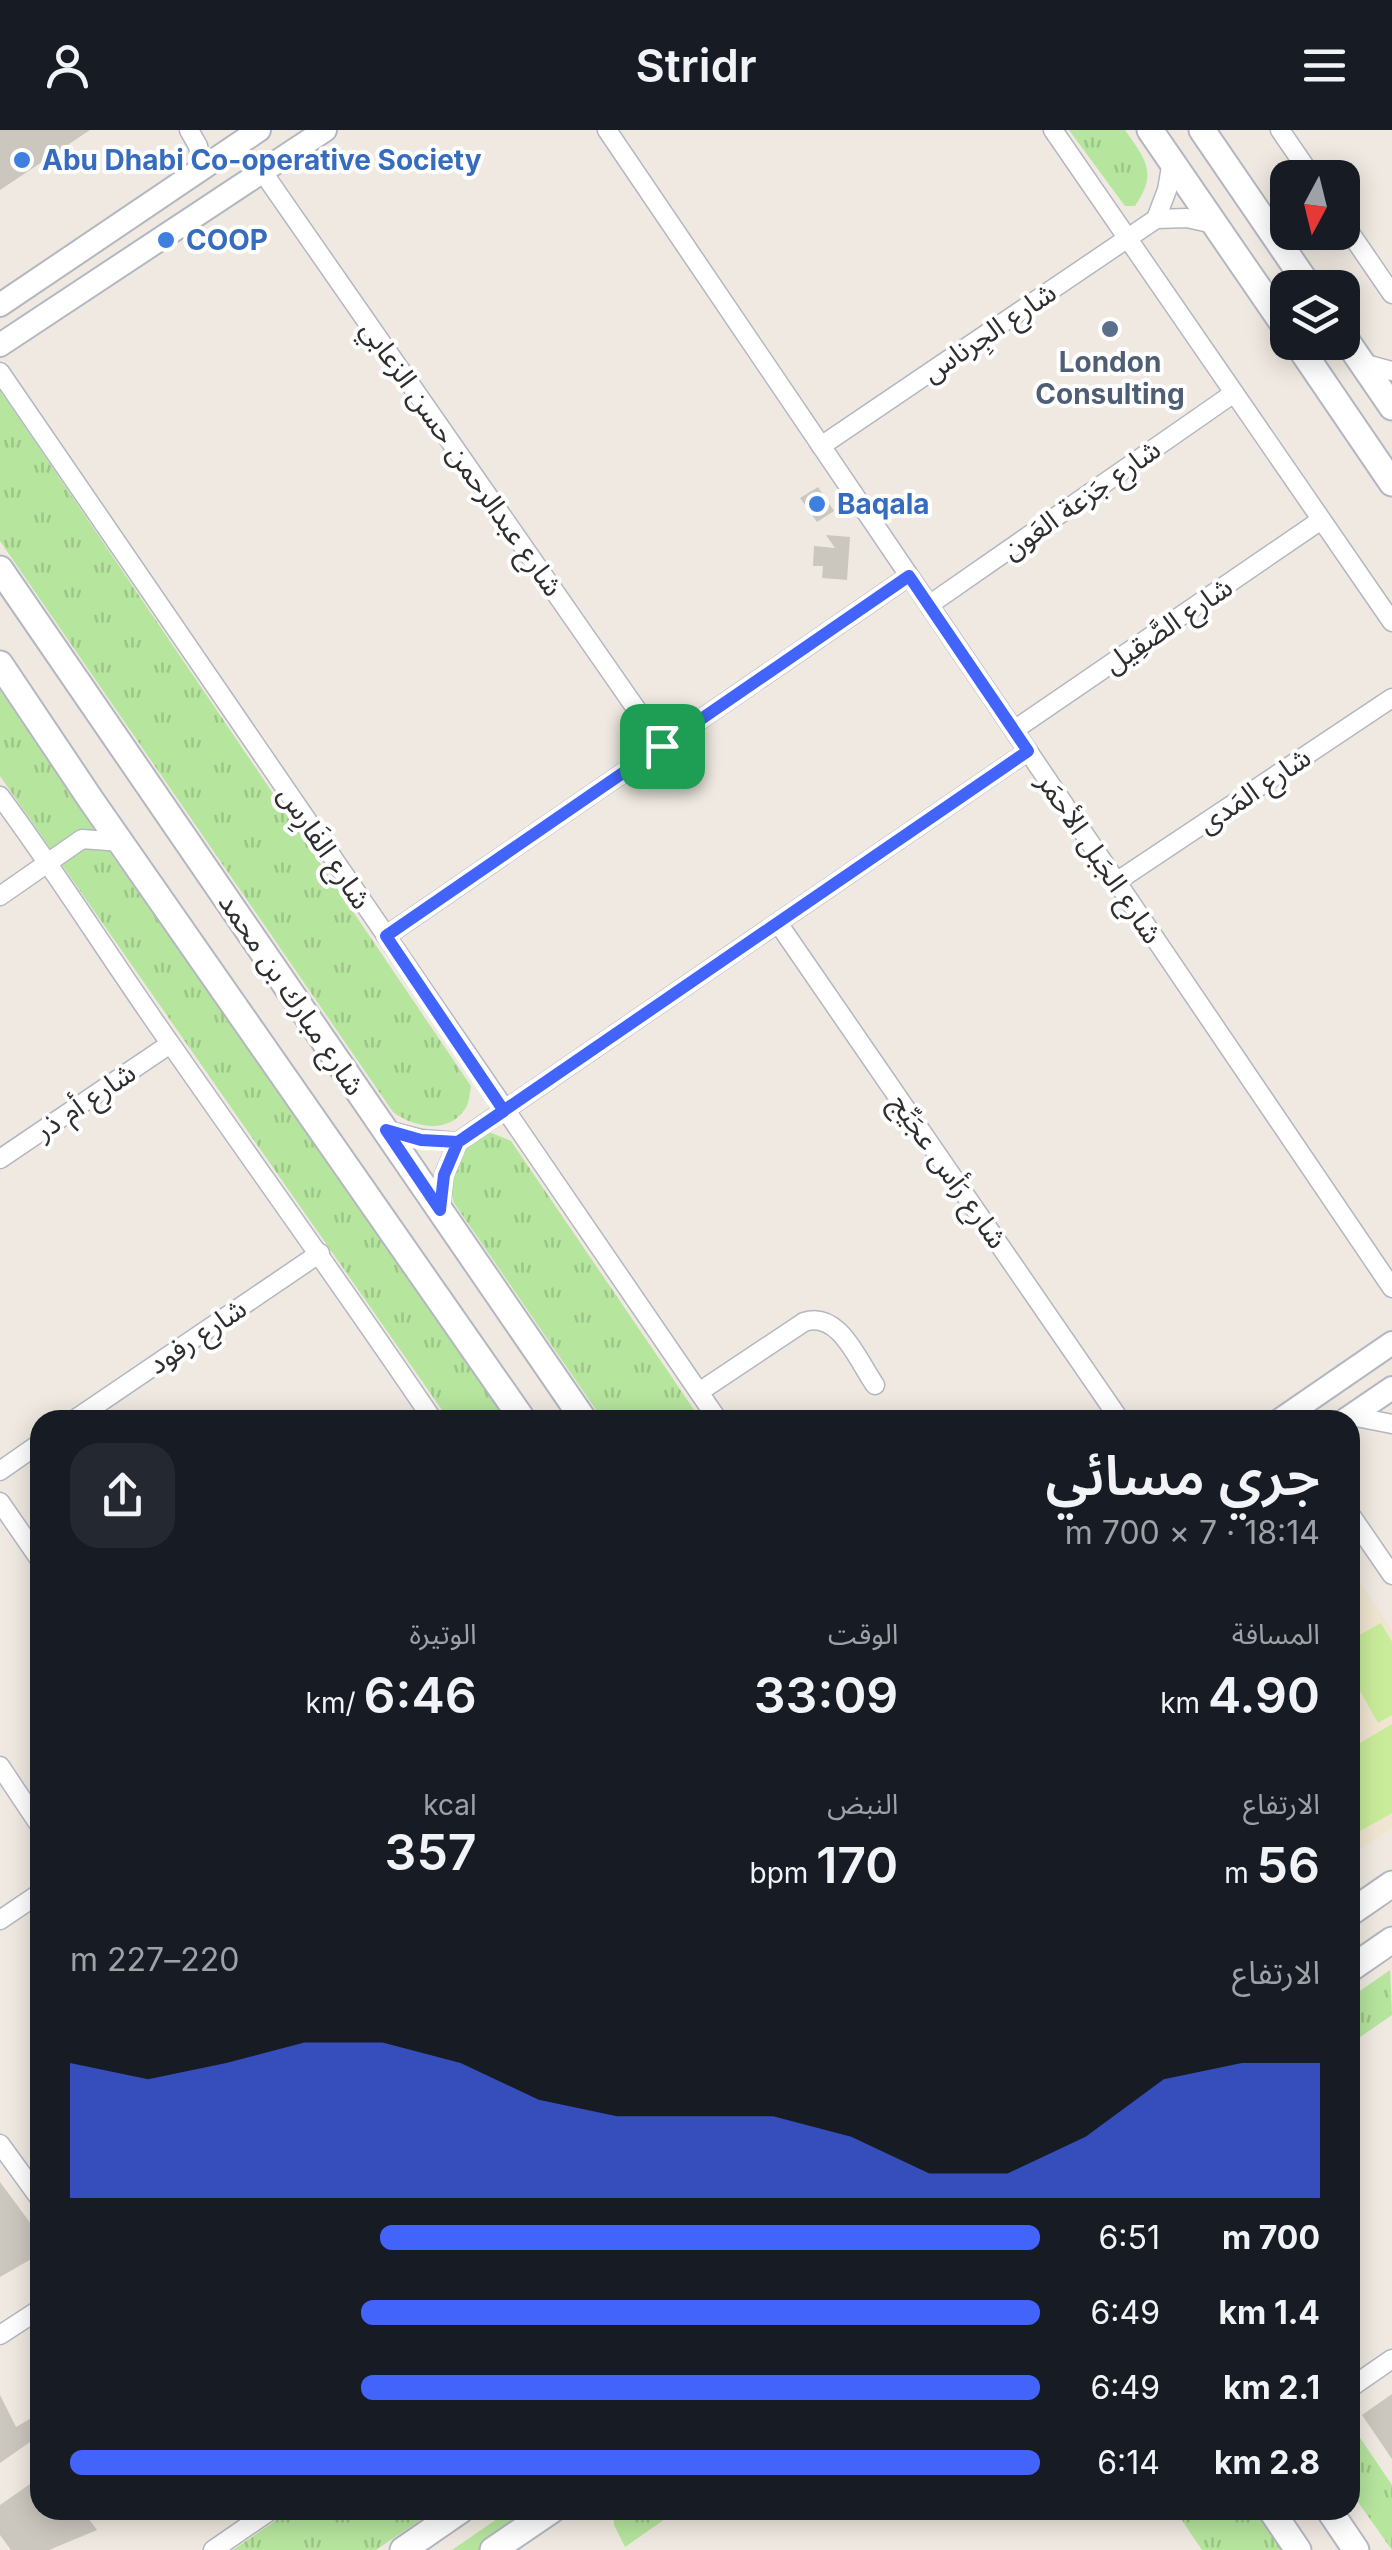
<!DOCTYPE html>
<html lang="ar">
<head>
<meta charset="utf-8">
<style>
  body { margin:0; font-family:Inter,"Noto Sans Arabic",sans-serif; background:#242831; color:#f1f3f6; direction:rtl; height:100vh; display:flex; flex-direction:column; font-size:38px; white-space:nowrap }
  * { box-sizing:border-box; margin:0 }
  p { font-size:32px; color:#9ea1a6 }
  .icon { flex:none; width:55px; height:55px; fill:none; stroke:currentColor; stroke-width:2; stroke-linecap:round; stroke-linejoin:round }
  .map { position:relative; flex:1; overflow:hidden; direction:ltr }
  .drawer { position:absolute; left:30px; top:1280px; width:1330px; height:1110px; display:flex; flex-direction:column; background:#171b24; border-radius:30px; box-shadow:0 5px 25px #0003; direction:rtl }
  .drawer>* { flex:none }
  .needle { width:65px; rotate:187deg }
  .buttons { position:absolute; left:1270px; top:30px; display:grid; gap:20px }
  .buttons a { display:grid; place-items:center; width:90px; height:90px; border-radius:20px; background:#171b24; box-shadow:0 5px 25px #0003; font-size:50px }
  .pin { position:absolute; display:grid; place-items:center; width:85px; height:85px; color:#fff; margin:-42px; border-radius:20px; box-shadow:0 5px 15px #0006 }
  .round { display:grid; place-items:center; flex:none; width:105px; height:105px; border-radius:30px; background:#242831 }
  .summary { display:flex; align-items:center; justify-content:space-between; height:170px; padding:0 40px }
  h1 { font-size:55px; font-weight:600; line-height:75px }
  .stats { display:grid; grid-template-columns:repeat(3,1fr); gap:15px; height:170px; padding:10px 40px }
  .stats div { display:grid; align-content:center }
  .stats b { font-size:50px; font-weight:600 }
  .stats small { font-size:28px; font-weight:400 }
  .stats p { font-size:28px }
  .chart { height:280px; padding:20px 40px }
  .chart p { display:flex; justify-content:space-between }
  .chart svg { width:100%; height:180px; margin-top:10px; fill:#4264fb; opacity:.7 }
  ul { padding:0 40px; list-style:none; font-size:32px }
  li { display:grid; grid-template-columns:160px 120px 1fr; align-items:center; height:75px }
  li i { height:25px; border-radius:12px; background:#4264fb }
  header { display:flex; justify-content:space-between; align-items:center; height:130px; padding:0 40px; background:#171b24; font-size:45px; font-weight:600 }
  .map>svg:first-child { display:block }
  .education { fill:#f0e6d1 }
  .grass { fill:url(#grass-tufts) }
  .pitch { fill:#c9ec9a }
  .building { fill:#cbc7bf }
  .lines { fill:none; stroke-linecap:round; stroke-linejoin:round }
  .minor-casing { stroke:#b4b7c1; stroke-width:21 }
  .tertiary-casing { stroke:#b4b7c1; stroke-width:26 }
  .secondary-casing { stroke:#b4b7c1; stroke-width:29 }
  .minor { stroke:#fff; stroke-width:18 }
  .tertiary { stroke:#fff; stroke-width:22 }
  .secondary { stroke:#fff; stroke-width:25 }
  .route-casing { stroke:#fff; stroke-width:20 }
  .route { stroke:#4264fb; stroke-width:12 }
  .shop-dot { fill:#3f7fe0; stroke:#fff; stroke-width:4 }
  .service-dot { fill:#5c6f8a; stroke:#fff; stroke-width:4 }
  .labels { text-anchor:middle; stroke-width:8; stroke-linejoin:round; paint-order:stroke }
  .shop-label { font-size:28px; font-weight:bold; fill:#366cbe; stroke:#fff; text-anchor:start }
  .street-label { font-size:28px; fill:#2e2e2e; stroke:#fff }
  .service-label { font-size:28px; font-weight:bold; fill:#4e5e75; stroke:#fff }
</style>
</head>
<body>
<header><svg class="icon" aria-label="menu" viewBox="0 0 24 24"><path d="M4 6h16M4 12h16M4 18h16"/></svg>Stridr<svg class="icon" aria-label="person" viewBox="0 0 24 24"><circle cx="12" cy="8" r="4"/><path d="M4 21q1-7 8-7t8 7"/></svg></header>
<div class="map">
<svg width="1392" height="2420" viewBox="0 0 1392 2420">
  <defs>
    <pattern id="grass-tufts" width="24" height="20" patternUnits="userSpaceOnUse" patternTransform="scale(2.5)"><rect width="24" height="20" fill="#b6e59e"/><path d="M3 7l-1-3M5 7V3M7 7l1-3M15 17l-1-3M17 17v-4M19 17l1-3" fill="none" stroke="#9dc588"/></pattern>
  </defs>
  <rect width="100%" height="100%" fill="#efe9e1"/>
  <polygon class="education" points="1350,1438 1392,1500 1392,1699 1350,1726"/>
  <g class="grass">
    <path d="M1069,0H1125C1146,30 1158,43 1135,76H1125Z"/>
    <path d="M0,260L471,956C470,962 469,974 465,979C448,1005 413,997 393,982L0,411Z"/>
    <polygon points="0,560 101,710 511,1290 449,1290 0,646"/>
    <polygon points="489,1002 511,1011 701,1290 603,1290 454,1073 446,1044 466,1015"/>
    <polygon points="1390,1840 1392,1885 1350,1914 1350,1868"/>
    <polygon points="1350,2293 1392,2355 1392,2420 1350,2361"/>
    <polygon points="291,2380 435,2380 376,2420 233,2420"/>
    <polygon points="510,2380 537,2380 479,2420 452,2420"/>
    <polygon points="614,2380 678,2380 625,2417 614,2395"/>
    <polygon points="1175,2380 1257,2380 1284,2420 1202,2420"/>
  </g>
  <g class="pitch">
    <polygon points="1381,1493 1392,1512 1392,1585 1378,1593 1350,1543 1350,1510"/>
    <polygon points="1392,1594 1392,1683 1360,1701 1350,1684 1350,1619"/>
  </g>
  <g class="building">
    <polygon points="0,0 90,0 0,60"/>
    <polygon points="818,357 834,381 817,392 800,368"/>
    <polygon points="826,405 850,407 847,450 822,448 823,436 813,436 814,416 835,418"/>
    <polygon points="0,2052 40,2106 40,2124 0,2147"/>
    <polygon points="1392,2264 1392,2329 1362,2285"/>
    <polygon points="0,2265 16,2297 40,2283 40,2305 0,2333"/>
    <polygon points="40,2347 40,2380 82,2380 97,2400 49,2420 11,2420 0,2405 0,2375"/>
  </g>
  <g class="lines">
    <g class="minor-casing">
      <g id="minor">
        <polyline points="189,0 198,16 202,38"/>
        <polyline points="607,0 1392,1158"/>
        <polyline points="1053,0 1392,492"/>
        <polyline points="1280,0 1313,48"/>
        <polyline points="262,41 662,616"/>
        <polyline points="1156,89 1167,60 1172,31"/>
        <polyline points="1342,91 1392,164"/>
        <polyline points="1362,233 1392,241"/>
        <polyline points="0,242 718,1290"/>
        <polyline points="821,316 1156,89 1187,88 1214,94"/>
        <polyline points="929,475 1234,263"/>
        <polyline points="1014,600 1321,390"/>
        <path d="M0,666C60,747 113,833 172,916C259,1041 348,1164 433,1290"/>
        <polyline points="1116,752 1392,568"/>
        <polyline points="0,766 82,709 121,712"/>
        <polyline points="778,793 1120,1290"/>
        <polyline points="386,806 909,446"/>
        <polyline points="386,1000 421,1009 458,1012"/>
        <polyline points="0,1029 170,914"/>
        <polyline points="440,1080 444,1045 458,1012 1028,621"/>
        <path d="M699,1262L804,1192C839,1180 858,1231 875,1255"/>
        <polyline points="1351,1286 1392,1294"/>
        <polyline points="74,1290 320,1123"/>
        <polyline points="0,1341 40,1313"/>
        <polyline points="0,1372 40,1430"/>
        <polyline points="1350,1384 1392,1445"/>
        <polyline points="0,1636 40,1696"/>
        <polyline points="0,1790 40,1763"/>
        <polyline points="0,2014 40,2069"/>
        <polyline points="0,2205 40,2179"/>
        <polyline points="1350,2258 1392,2229"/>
        <polyline points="213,2420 271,2380"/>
      </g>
    </g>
    <g class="tertiary-casing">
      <g id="tertiary">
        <polyline points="0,175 259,0"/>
        <polyline points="0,215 325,0"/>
        <polyline points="1280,1290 1392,1213"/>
        <polyline points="1345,1290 1392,1258"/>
      </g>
    </g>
    <g class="secondary-casing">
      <g id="secondary">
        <polyline points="1150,0 1288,201"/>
        <polyline points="1202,0 1310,158"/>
        <polyline points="1342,204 1392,277"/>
        <polyline points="1296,212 1392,353"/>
        <polyline points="0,439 584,1290"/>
        <polyline points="0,534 91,670 523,1290"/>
        <polyline points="1350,1783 1392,1754"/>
        <polyline points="1350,1839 1392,1810"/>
        <polyline points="1271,2380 1298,2420"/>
        <polyline points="1329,2380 1356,2420"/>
        <polyline points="403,2420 461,2380"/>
        <polyline points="493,2420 552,2380"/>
      </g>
    </g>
    <use href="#minor" class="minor"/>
    <use href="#tertiary" class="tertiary"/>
    <use href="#secondary" class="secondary"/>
  </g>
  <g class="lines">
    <g class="route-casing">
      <polyline id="route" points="662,616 386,806 504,981 458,1012 421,1010 386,1000 440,1080 444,1045 458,1012 1028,621 909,446 662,616"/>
    </g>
    <use href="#route" class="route"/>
  </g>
  <g class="shop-dot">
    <circle cx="22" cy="30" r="10"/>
    <circle cx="166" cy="110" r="10"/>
    <circle cx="817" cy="374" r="10"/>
  </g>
  <circle class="service-dot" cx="1110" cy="199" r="10"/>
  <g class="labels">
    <g class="shop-label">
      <text x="42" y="40">Abu Dhabi Co-operative Society</text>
      <text x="186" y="120">COOP</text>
      <text x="837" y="384">Baqala</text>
    </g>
    <g class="street-label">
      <text transform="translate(989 202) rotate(-34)" y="10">شارع الجِرناس</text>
      <text transform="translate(462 328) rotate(55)" y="10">شارع عبدالرحمن حسن الزعابي</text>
      <text transform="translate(1081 369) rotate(-35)" y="10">شارع جَزعة العَون</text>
      <text transform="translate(1168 495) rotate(-34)" y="10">شارع الصَّقِيل</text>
      <text transform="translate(1254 660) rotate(-34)" y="10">شارع المَدى</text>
      <text transform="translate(325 717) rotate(56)" y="10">شارع الفَارِس</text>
      <text transform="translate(1100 728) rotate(56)" y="10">شارع الجَبل الأحمَر</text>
      <text transform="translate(292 864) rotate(56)" y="10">شارع مبارك بن محمد</text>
      <text transform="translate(85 971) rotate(-34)" y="10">شارع أم ذر</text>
      <text transform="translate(949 1041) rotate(55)" y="10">شارع رَأس عجَيِّج</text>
      <text transform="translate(197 1206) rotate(-34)" y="10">شارع رفود</text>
    </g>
    <g class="service-label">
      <text x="1110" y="242">London<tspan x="1110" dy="32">Consulting</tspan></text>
    </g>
  </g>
</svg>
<div class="buttons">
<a><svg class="needle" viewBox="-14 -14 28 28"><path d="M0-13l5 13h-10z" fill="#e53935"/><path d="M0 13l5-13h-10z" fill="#9ea1a6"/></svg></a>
<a><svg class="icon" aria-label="layers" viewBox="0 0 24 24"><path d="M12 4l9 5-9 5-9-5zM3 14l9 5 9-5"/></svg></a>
</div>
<div class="pin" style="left:662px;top:616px;background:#1e9e55"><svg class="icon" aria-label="arrive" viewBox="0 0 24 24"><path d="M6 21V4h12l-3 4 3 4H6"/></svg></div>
<section class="drawer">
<div class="summary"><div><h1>جري مسائي</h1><p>18:14 · 7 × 700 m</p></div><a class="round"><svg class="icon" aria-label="share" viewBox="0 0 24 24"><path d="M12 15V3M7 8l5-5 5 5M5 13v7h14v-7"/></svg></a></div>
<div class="stats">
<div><p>المسافة</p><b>4.90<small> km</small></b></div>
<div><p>الوقت</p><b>33:09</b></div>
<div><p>الوتيرة</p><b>6:46<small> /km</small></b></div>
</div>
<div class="stats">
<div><p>الارتفاع</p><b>56<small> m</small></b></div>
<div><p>النبض</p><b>170<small> bpm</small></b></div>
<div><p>kcal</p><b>357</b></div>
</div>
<div class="chart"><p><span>الارتفاع</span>220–227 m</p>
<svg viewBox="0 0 160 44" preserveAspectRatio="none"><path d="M0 44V11L10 15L20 11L30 6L40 6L50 11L60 20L70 24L80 24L90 24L100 29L110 38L120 38L130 29L140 15L150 11L160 11V44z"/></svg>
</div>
<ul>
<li><b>700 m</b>6:51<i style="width:68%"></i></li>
<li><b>1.4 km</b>6:49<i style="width:70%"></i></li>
<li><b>2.1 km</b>6:49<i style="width:70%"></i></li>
<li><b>2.8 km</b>6:14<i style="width:100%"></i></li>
</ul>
</section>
</div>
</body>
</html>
